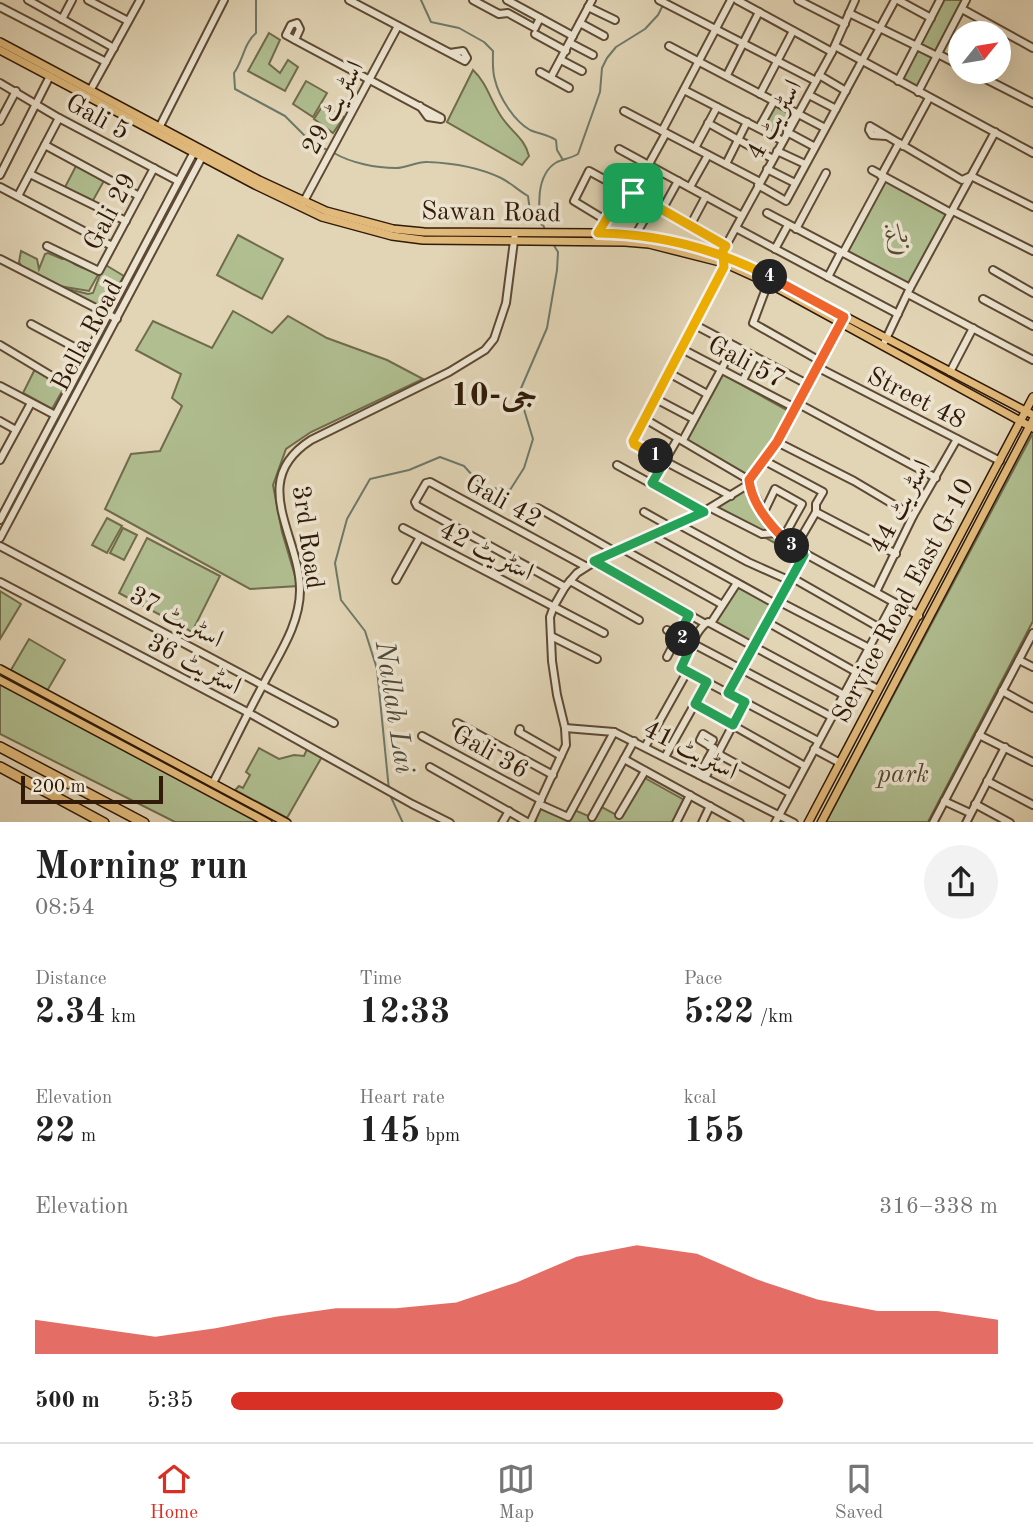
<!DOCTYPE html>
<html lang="en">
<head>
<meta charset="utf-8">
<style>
  body { margin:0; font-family:"Old Standard TT",Amiri,serif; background:#f2f2f2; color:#222; height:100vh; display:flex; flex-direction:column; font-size:26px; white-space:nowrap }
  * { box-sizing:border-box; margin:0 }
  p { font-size:23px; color:#767676 }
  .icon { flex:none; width:38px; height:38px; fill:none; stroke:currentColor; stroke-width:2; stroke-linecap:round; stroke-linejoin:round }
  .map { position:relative; height:822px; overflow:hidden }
  .panel { display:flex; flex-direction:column; background:#fff; flex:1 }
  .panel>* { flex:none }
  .needle { width:46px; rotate:60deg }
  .tools { position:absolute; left:948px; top:21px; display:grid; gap:14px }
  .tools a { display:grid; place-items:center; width:63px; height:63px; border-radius:50%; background:#fff; box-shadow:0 7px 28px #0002; font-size:35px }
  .scale { position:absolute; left:21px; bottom:18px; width:142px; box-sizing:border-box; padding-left:7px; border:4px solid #311a07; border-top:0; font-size:19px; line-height:24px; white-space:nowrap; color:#311a07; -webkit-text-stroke:5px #ece4d0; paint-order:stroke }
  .pin { position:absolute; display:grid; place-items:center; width:60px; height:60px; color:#fff; margin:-30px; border-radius:14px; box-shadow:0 4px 10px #0006 }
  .km { position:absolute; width:35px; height:35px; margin:-18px; border-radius:50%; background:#222; color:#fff; font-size:19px; line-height:35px; text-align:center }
  .round { display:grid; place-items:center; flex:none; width:74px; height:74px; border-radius:37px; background:#f2f2f2 }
  .head { display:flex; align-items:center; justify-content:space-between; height:119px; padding:0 35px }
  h1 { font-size:38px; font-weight:600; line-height:52px }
  .figures { display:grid; grid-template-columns:repeat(3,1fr); gap:10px; height:119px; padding:7px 35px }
  .figures div { display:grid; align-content:center }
  .figures b { font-size:35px; font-weight:600 }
  .figures small { font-size:19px; font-weight:400 }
  .figures p { font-size:19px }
  .chart { height:196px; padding:14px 35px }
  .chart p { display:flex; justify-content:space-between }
  .chart svg { width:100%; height:126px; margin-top:7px; fill:#d93025; opacity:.7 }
  ul { padding:0 35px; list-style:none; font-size:23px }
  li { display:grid; grid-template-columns:112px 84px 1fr; align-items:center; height:52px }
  li i { height:18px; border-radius:9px; background:#d93025 }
  .menu { display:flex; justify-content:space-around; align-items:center; height:98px; border-top:2px solid #e0e0e0; background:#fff; font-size:19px; color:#767676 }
  .menu a { display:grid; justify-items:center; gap:4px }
  .menu .selected { color:#d93025 }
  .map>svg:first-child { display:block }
  .green { fill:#b0be90; stroke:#706c4c; stroke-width:2 }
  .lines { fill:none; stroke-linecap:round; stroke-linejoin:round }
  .stream { stroke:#6d796a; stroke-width:2 }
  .minor-casing { stroke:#5d4933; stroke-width:10 }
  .major-casing { stroke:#311a07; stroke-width:10 }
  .highway-casing { stroke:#311a07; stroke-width:12 }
  .minor { stroke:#ece4d0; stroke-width:6 }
  .major { stroke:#e1ba7b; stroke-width:7 }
  .highway { stroke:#e1ba7b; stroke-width:9 }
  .split-1-casing { stroke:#fff; stroke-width:14 }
  .split-2-casing { stroke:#fff; stroke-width:14 }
  .split-3-casing { stroke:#fff; stroke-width:14 }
  .split-4-casing { stroke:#fff; stroke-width:14 }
  .split-5-casing { stroke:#fff; stroke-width:14 }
  .split-1 { stroke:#f5b400; stroke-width:9 }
  .split-2 { stroke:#22a559; stroke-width:9 }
  .split-3 { stroke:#22a559; stroke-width:9 }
  .split-4 { stroke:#f0652b; stroke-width:9 }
  .split-5 { stroke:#f5b400; stroke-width:9 }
  .labels { text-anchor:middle; stroke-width:7; stroke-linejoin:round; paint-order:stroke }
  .street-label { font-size:26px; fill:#311a07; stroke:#ece4d0 }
  .park-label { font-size:26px; font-style:italic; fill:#574b30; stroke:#ece4d0 }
  .water-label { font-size:28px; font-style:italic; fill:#4f4a39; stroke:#ece4d0 }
  .district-label { font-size:33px; font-weight:bold; fill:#311a07; stroke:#ece4d0 }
</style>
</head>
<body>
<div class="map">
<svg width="1033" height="823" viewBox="0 0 1033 823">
  <rect width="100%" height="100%" fill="#e2d5b6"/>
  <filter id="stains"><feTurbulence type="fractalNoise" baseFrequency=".00286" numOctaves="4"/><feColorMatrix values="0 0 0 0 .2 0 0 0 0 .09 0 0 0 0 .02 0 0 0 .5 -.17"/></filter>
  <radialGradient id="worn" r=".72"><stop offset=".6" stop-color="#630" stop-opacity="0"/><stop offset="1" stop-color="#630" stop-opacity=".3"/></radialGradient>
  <g class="green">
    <polygon points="942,0 966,0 918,90 899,81"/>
    <polygon points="269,33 280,40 269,64 280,73 288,60 298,67 285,91 248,71"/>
    <path d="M473,70C488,84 491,103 503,119C513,133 525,139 529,156L522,165L447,122Z"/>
    <polygon points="306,81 327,93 313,117 293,104"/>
    <polygon points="774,102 797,114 783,140 761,128"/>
    <polygon points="323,105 344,117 333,133 314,119"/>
    <polygon points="77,164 105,179 91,204 64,189"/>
    <polygon points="885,179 949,214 910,285 845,252"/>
    <polygon points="238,235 283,259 262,299 217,275"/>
    <path d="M21,251L37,259L39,269L45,254L48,253L62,259L68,258C74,268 91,268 98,275L89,291L59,286L22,267L19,262Z"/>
    <polygon points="104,264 124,276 104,311 67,291 68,289 88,294 93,293"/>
    <polygon points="233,311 272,333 288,316 327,338 387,360 423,379 311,432 286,449 273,485 282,532 298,586 250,589 105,509 131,454 160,451 182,406 172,398 181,374 136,350 153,321 212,348"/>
    <polygon points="35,369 65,386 52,409 23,393"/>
    <polygon points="722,374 790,412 775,442 749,476 686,440"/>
    <polygon points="1033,433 1033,621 928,822 826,822"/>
    <polygon points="745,486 774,535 793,553 713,509 733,497"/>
    <polygon points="107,518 122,526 107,553 92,545"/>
    <polygon points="123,528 137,535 124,560 110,553"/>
    <polygon points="147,538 220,576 192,632 119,593"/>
    <polygon points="733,585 774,605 751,649 710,627"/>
    <polygon points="0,591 21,604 0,639"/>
    <polygon points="29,639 65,660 47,691 11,670"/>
    <polygon points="0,684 263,822 175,822 0,734"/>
    <polygon points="308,747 323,755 287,818 235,790 239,786 243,788 250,775 246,772 259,748 279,759 294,755 304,756"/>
    <polygon points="643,777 686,801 674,822 535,823 541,805 567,818 572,809 593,818 600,806 620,817"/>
  </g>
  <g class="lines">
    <g class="stream">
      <path d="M256,0V33C244,43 243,61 234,73L235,89L285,116L310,141L329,151"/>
      <path d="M421,0L431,22L459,28L484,42L493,51C493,60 492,71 495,80C499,97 514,121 530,130C539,134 547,134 556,140L557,150L563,160"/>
      <path d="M334,153C351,163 376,168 396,168C407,168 417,161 428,162C453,163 478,167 501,178C511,183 519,191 528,196L530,211L542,225"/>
      <path d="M545,230C536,210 536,174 557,162C564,159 571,158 578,154L600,92L602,68L607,58L616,47L645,29L658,15L664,3"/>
      <polyline points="389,790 377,669 365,631 341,600 335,563 347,519 370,479 409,470 440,457 464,466 483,487 510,490 524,468 533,439 519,393 547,328 557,270 558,252 553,244"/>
      <polyline points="390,795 403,823"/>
    </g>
    <g class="minor-casing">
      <g id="minor">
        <polyline points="28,0 114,48"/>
        <polyline points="88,0 128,21"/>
        <polyline points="349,0 465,61 467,58 463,51 450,53"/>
        <polyline points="473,0 499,14 508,13 535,28 540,18"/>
        <polyline points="507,0 573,36"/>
        <polyline points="659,0 816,81"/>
        <polyline points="737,0 832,52"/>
        <polyline points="798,0 845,24"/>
        <polyline points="898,0 931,18"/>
        <polyline points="0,7 106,62"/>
        <polyline points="588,7 615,20"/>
        <polyline points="962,9 1033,48"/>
        <polyline points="849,13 937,56"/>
        <polyline points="62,19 72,0"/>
        <polyline points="580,23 604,36"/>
        <polyline points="535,34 566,51"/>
        <polyline points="295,40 300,29 297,23 291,25 286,35 295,40 441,118 441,119 428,117 420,106"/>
        <polyline points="570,43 593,55"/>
        <polyline points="669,46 825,128"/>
        <polyline points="835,46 1033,153"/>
        <polyline points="938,54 961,66"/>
        <polyline points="561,60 582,71"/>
        <polyline points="540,72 569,88"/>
        <polyline points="972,72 1033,103"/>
        <polyline points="727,75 759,12"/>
        <polyline points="819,75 846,91"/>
        <polyline points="551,77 592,0"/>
        <polyline points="898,81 940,0"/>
        <polyline points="0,83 59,118 178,181"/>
        <polyline points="91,89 140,0"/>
        <polyline points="684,90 783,141"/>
        <polyline points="918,92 966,0"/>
        <polyline points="760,94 793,31"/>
        <polyline points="809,95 836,109"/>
        <polyline points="624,111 760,182"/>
        <polyline points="0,121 16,91"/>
        <polyline points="708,123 773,159"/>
        <polyline points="160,126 224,0"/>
        <polyline points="759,128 774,101"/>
        <polyline points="662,131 731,0"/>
        <polyline points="787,132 815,147"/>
        <polyline points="886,136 872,135 869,130 870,126 962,180 971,176 1033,207"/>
        <polyline points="45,145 139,196"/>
        <polyline points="903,146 929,98"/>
        <polyline points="695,148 717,107"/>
        <polyline points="619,149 742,216"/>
        <polyline points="777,151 805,164"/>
        <polyline points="726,164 747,122"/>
        <polyline points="767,169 795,183"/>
        <polyline points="872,170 951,213"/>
        <polyline points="30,174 126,221"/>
        <polyline points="0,175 50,76"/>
        <polyline points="881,176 899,143"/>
        <polyline points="758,185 786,201 895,0"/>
        <polyline points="0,187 112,246"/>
        <polyline points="690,187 708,155"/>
        <polyline points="633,193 666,133"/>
        <polyline points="18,196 59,118"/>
        <polyline points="303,203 398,26"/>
        <polyline points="662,210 678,181"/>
        <polyline points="953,211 1033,251"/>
        <polyline points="767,213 910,288"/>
        <polyline points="607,221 574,201 589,171 726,246"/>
        <polyline points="690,226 706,196"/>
        <polyline points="736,228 898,314"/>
        <polyline points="796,229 826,173"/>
        <polyline points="598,233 624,190"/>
        <polyline points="636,234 653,205"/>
        <polyline points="47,246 99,271 154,168"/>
        <polyline points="775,249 788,225"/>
        <polyline points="843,253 884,177"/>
        <polyline points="0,259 117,319"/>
        <polyline points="993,270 1033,293"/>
        <polyline points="828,277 841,252"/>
        <polyline points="768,283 753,323 820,361"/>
        <polyline points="908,294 1033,360"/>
        <polyline points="983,299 1033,326"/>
        <polyline points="31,324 87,354"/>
        <polyline points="695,325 807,384"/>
        <polyline points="885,341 910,288 995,132"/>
        <polyline points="0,345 70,387"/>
        <polyline points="682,349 795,408"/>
        <polyline points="817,367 1000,461"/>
        <polyline points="950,372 973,328"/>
        <polyline points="669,373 707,394"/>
        <polyline points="743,380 755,357"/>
        <polyline points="0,386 55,415"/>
        <polyline points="656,399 694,419"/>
        <polyline points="797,403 936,478"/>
        <polyline points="645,419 749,480"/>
        <polyline points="0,421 16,430"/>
        <polyline points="683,440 734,346"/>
        <polyline points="777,442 854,481 913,516"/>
        <polyline points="0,460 31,403"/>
        <polyline points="765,461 823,492 816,504 816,512 795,548"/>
        <polyline points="617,465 703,512"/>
        <polyline points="652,483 678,438"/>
        <polyline points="749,484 772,528 795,548 919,616"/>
        <polyline points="731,496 634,445 633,441 724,267 723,251 832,52 855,0"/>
        <polyline points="538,508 614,551"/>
        <polyline points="711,508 762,534 777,533"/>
        <polyline points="644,512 671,527"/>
        <polyline points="816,512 896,554"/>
        <polyline points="763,514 775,489 802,504 783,538"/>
        <polyline points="0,520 195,150"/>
        <polyline points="678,524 748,562 786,579 796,580 880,628"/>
        <polyline points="403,528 604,633"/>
        <polyline points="651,535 772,602 780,602 869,648"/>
        <polyline points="0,538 203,155"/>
        <polyline points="0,546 334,723"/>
        <polyline points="621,548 721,604"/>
        <polyline points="594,561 704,623"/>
        <polyline points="396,580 420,537"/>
        <polyline points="570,581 639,620"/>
        <polyline points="0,582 249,713 412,804 450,823"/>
        <polyline points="565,587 417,506 415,502 426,483 430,482 585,566"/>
        <polyline points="876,592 913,516 957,439"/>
        <polyline points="767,622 856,672"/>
        <polyline points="711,623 737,583"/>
        <polyline points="667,630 832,717"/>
        <polyline points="551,636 597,659"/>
        <polyline points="667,657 689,615"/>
        <polyline points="1019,660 1033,667"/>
        <polyline points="854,677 878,689"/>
        <polyline points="1002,691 1033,708"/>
        <polyline points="728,693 804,555"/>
        <polyline points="695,704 805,766"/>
        <polyline points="457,723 553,775"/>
        <polyline points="565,728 614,732 794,823"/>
        <polyline points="520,729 519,732 561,756"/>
        <polyline points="979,735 1033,762"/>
        <polyline points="422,736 541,800"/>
        <path d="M818,741L682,669L681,667C688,653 696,629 708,622L844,695"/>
        <polyline points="709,746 713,740 703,734 700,740 713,748"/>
        <polyline points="645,747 687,672"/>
        <polyline points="814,749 840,763"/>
        <polyline points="718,754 790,793"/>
        <polyline points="665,757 707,682"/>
        <polyline points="624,759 740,823"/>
        <polyline points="430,767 529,823"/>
        <polyline points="699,775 714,748"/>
        <polyline points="705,778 745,702"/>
        <polyline points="987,781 1033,805"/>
        <path d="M213,783C230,750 246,716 264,683C279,654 300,624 300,590C300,535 247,481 311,440L449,372L485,350L494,339L506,303L515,233"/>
        <polyline points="944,801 970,813"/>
        <polyline points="539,804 568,817 614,732"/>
        <polyline points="975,804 1010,823"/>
        <polyline points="619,815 645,771"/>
        <polyline points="592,817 634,741"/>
        <polyline points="502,823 509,811"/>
        <polyline points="530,823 566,745 565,728 557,695 552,661 550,617 554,606 565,587 577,573 602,557 703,512 749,484 749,480 777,442 844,317"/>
        <polyline points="676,823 690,795"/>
        <polyline points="702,823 710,806"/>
        <polyline points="775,823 893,603"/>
        <polyline points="933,823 1033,633"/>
        <polyline points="966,823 1005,747"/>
      </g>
    </g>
    <g class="major-casing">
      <g id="major">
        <polyline points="0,42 259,180 326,211 393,229 424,232 598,233 625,233 664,239 747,265 1033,415"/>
        <polyline points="0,50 255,185 322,217 392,236 423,240 625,242 649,244 724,263 768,283 1033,428"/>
        <polyline points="0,669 287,823"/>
        <polyline points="0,680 268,823"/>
        <polyline points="808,823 1033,397"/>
        <polyline points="821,823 1033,420"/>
      </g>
    </g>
    <g class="highway-casing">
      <g id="highway">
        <polyline points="0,747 144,823"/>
        <polyline points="0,767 104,823"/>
      </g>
    </g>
    <use href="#minor" class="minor"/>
    <use href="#major" class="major"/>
    <use href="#highway" class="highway"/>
  </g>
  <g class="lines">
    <g class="split-1-casing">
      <polyline id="split-1" points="633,193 726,246 723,251 724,267 633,441 634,444 656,456"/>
    </g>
    <g class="split-2-casing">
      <polyline id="split-2" points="656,456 665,461 652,483 704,512 594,561 689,615 678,636 683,639"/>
    </g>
    <g class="split-3-casing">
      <polyline id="split-3" points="683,639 692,644 681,668 707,682 695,704 733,725 745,702 728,693 804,555 792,546"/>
    </g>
    <g class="split-4-casing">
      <path id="split-4" d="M770,277L844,317L777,442L749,480C752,506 773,529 792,546"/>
    </g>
    <g class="split-5-casing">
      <path id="split-5" d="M633,193L624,190L598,233C658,234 717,249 770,277"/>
    </g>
    <use href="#split-1" class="split-1"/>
    <use href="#split-2" class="split-2"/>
    <use href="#split-3" class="split-3"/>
    <use href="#split-4" class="split-4"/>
    <use href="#split-5" class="split-5"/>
  </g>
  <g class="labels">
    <g class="street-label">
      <text transform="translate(332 107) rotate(-62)" y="9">اسٹریٹ 29</text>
      <text transform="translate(98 116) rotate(29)" y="9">Gali 5</text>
      <text transform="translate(773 119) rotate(-61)" y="9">اسٹریٹ 4</text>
      <text transform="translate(109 211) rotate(-62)" y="9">Gali 29</text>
      <text transform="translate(491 211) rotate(1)" y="9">Sawan Road</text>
      <text transform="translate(86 335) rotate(-62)" y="9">Bella Road</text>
      <text transform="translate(747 361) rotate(28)" y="9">Gali 57</text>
      <text transform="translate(917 397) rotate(27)" y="9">Street 48</text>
      <text transform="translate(504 500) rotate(29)" y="9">Gali 42</text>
      <text transform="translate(899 506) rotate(-62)" y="9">اسٹریٹ 44</text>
      <text transform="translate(309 537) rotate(82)" y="9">3rd Road</text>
      <text transform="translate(487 550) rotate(27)" y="9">اسٹریٹ 42</text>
      <text transform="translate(902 600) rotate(-62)" y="9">Service Road East G-10</text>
      <text transform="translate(177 616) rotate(28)" y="9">اسٹریٹ 37</text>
      <text transform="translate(195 663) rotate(28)" y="9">اسٹریٹ 36</text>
      <text transform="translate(691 749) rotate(27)" y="9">اسٹریٹ 41</text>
      <text transform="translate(491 751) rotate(29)" y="9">Gali 36</text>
    </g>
    <g class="park-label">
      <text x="897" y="242">باغ</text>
      <text x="903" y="782">park</text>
    </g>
    <g class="water-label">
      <text transform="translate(396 707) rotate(81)" y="10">Nallah Lai</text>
    </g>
    <g class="district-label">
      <text x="494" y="405">جی-10</text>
    </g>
  </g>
  <rect width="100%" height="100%" filter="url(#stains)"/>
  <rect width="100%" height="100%" fill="url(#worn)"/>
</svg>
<div class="tools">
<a><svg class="needle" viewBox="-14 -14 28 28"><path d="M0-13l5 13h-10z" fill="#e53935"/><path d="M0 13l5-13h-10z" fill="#767676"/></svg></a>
</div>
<div class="scale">200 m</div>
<div class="pin" style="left:633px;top:193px;background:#1e9e55"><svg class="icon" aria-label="arrive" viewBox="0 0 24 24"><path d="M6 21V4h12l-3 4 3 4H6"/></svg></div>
<b class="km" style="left:656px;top:456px">1</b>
<b class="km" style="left:683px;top:639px">2</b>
<b class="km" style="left:792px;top:546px">3</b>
<b class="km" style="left:770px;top:277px">4</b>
</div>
<section class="panel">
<div class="head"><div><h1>Morning run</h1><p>08:54</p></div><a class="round"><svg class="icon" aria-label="share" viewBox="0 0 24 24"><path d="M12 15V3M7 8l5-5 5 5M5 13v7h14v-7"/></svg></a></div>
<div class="figures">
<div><p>Distance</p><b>2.34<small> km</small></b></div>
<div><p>Time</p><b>12:33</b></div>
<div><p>Pace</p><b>5:22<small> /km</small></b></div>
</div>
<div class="figures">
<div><p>Elevation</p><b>22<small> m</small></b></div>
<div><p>Heart rate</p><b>145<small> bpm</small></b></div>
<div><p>kcal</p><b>155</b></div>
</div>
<div class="chart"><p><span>Elevation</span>316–338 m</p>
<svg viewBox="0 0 160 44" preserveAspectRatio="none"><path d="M0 44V32L10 35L20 38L30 35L40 31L50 28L60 28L70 26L80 19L90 10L100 6L110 9L120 18L130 25L140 29L150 29L160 32V44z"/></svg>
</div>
<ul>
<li><b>500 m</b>5:35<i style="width:72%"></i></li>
</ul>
</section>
<nav class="menu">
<a class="selected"><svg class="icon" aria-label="home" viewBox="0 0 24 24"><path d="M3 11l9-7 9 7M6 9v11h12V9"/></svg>Home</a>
<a><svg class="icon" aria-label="map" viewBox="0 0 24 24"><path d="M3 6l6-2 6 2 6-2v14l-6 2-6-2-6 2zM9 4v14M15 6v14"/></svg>Map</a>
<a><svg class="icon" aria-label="saved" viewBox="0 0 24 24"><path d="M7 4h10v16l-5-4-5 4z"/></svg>Saved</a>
</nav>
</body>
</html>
